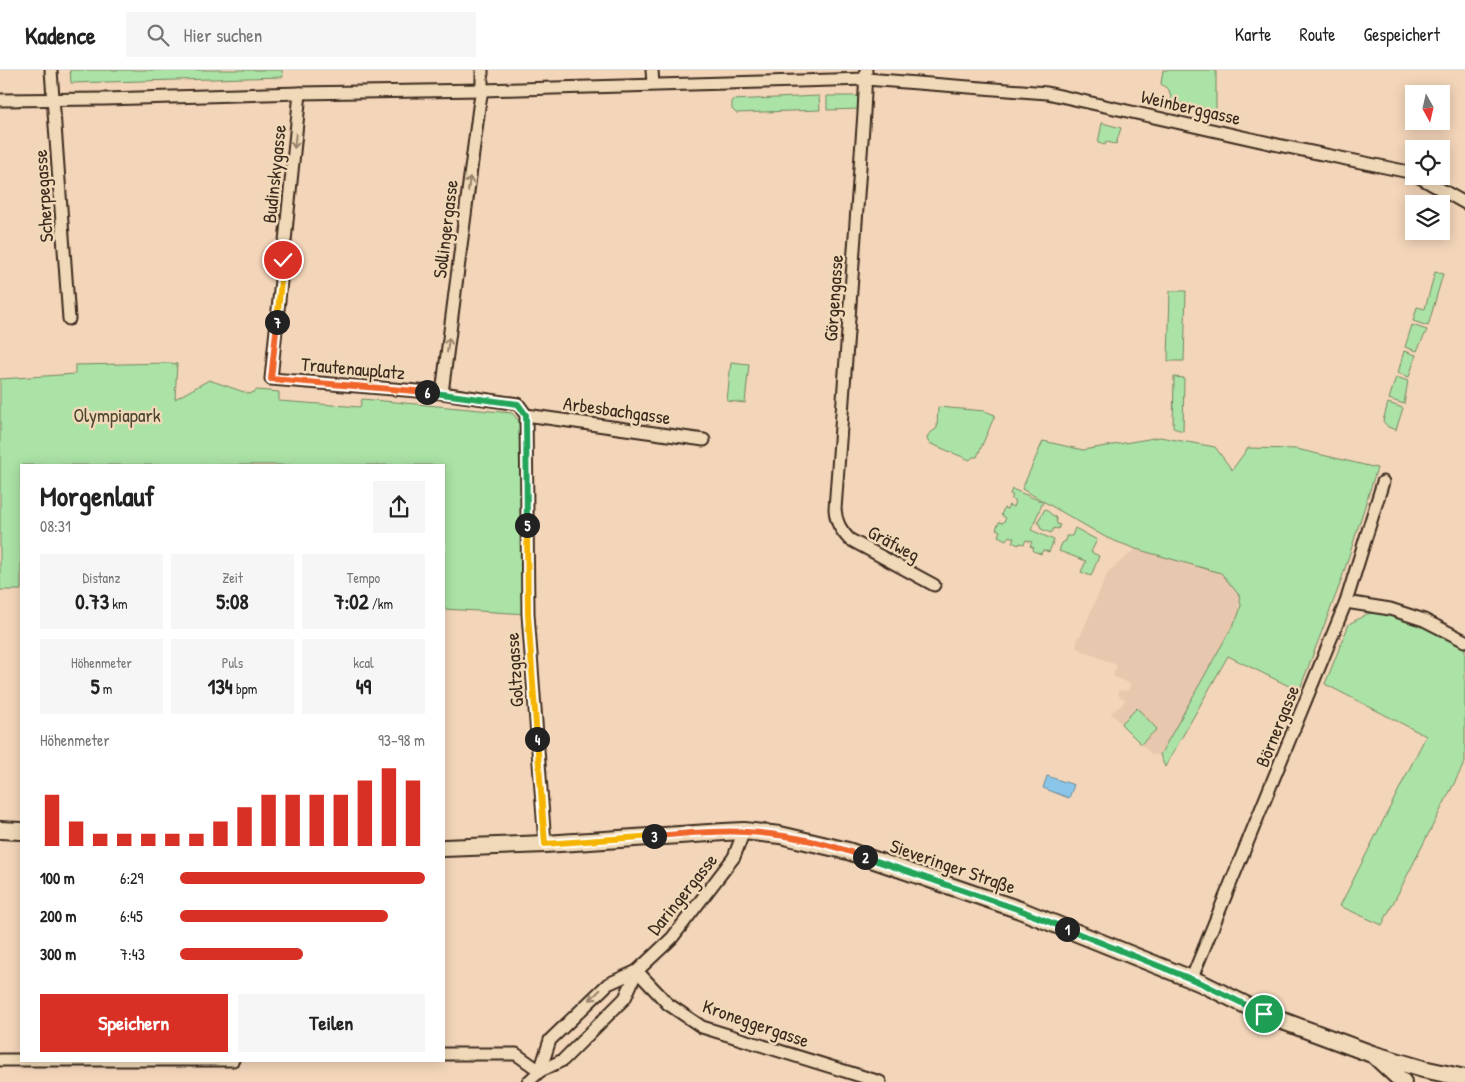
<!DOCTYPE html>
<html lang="de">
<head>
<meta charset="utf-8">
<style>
  body { margin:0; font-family:"Patrick Hand",sans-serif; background:#f6f6f6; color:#222; height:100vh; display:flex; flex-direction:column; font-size:19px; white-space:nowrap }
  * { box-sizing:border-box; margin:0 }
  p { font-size:16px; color:#767676 }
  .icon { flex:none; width:28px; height:28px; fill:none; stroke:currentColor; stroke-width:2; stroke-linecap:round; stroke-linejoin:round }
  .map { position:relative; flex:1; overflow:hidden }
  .side { position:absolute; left:20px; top:394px; width:425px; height:598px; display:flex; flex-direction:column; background:#fff; border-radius:0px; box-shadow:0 2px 12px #0003 }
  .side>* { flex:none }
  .needle { width:32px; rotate:172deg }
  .controls { position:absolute; left:1405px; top:15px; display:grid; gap:10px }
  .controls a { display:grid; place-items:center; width:45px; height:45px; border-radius:0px; background:#fff; box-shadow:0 2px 12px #0003; font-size:25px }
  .pin { position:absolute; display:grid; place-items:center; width:42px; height:42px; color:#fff; margin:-21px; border:2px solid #fff; border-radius:50%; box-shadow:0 1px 5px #0007 }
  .km { position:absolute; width:25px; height:25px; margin:-12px; border-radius:50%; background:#222; color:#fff; font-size:14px; line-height:25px; text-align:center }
  .round { display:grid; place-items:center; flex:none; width:52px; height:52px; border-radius:0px; background:#f6f6f6 }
  .headline { display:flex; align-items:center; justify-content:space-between; height:85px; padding:0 20px }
  h1 { font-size:28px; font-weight:800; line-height:38px }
  .metrics { display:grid; grid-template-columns:repeat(3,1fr); gap:8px; height:85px; padding:5px 20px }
  .metrics div { display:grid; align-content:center; border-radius:0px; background:#f6f6f6; text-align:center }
  .metrics b { font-size:21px; font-weight:800 }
  .metrics small { font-size:14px; font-weight:400 }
  .metrics p { font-size:14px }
  .chart { height:140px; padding:10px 20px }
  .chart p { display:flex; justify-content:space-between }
  .chart svg { width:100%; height:90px; margin-top:5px; stroke:#d93025; stroke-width:6 }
  .primary-button { display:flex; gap:10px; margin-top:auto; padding:10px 20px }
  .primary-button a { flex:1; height:58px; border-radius:0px; background:#d93025; color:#fff; font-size:20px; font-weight:800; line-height:58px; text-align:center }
  .primary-button a+a { background:#f6f6f6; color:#222 }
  ul { padding:0 20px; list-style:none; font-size:16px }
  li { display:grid; grid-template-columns:80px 60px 1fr; align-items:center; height:38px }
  li i { height:12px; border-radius:6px; background:#d93025 }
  header { display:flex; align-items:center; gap:30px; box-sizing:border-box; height:70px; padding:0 25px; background:#fff; border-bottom:1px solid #e0e0e0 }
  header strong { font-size:24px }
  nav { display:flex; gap:28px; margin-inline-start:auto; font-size:18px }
  .search { width:350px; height:45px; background:#f6f6f6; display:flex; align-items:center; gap:12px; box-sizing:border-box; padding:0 18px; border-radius:0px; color:#767676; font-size:19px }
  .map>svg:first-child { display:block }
  .built { fill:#e7c7ae }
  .green { fill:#abe2a5; stroke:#738662 }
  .water { fill:#8ac6ea; stroke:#6a8898 }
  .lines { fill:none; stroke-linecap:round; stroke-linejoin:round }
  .street-casing { stroke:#3b2a1e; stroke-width:15 }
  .secondary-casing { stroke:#3b2a1e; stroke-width:20 }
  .street { stroke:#f0d9b8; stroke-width:11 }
  .secondary { stroke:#f0d9b8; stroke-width:16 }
  .oneway { stroke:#96826b }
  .split-1-casing { stroke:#fff; stroke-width:10 }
  .split-2-casing { stroke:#fff; stroke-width:10 }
  .split-3-casing { stroke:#fff; stroke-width:10 }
  .split-4-casing { stroke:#fff; stroke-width:10 }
  .split-5-casing { stroke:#fff; stroke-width:10 }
  .split-6-casing { stroke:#fff; stroke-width:10 }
  .split-7-casing { stroke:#fff; stroke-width:10 }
  .split-8-casing { stroke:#fff; stroke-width:10 }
  .split-1 { stroke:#22a559; stroke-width:6 }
  .split-2 { stroke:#22a559; stroke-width:6 }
  .split-3 { stroke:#f0652b; stroke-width:6 }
  .split-4 { stroke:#f5b400; stroke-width:6 }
  .split-5 { stroke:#f5b400; stroke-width:6 }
  .split-6 { stroke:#22a559; stroke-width:6 }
  .split-7 { stroke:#f0652b; stroke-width:6 }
  .split-8 { stroke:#f5b400; stroke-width:6 }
  .labels { text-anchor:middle; stroke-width:5; stroke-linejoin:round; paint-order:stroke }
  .street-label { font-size:19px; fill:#3b2a1e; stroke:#f0d9b8 }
  .park-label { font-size:19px; fill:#4c4632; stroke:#f0d9b8 }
</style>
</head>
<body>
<header>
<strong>Kadence</strong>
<div class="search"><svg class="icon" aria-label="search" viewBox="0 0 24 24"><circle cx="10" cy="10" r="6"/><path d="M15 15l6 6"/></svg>Hier suchen</div>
<nav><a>Karte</a><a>Route</a><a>Gespeichert</a></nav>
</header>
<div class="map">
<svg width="1465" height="1012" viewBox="0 0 1465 1012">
  <rect width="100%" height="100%" fill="#f3d5b9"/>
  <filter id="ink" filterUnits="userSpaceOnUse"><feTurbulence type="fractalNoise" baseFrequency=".02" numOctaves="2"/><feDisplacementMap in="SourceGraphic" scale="10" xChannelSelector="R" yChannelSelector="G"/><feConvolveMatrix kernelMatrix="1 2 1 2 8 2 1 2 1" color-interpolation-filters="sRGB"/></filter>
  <g filter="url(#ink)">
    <polygon class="built" points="1136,479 1221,503 1239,525 1240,530 1238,546 1160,685 1152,685 1111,643 1123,634 1125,629 1120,627 1118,623 1119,620 1128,621 1131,614 1113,606 1117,595 1076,578 1078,566 1080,567 1108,502"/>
    <g class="green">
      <polygon points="70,0 282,0 283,7 71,13"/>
      <polygon points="1163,0 1216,0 1216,41 1172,31 1169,20 1161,14"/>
      <polygon points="819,26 820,40 736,43 732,39 732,30"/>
      <polygon points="827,26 861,26 861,39 827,40"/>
      <polygon points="1102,53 1121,58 1116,74 1106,72 1105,75 1098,73"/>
      <polygon points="1435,202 1443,204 1428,256 1413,251 1417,237 1425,239"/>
      <polygon points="1170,221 1186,221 1184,291 1168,291"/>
      <polygon points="1412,255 1427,260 1417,281 1405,277"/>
      <polygon points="1404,281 1416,285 1409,307 1398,303"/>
      <polygon points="731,292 749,294 745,333 727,331"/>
      <polygon points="170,293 177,294 175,329 209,310 250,324 257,320 279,322 279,331 360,337 362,329 373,330 512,343 518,350 526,350 528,544 444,539 444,395 21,395 21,520 0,520 0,309 75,304 75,295"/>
      <polygon points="1174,307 1184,308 1183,361 1173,358"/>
      <polygon points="1396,307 1408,311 1404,334 1389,329"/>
      <polygon points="1388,333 1403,338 1396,360 1388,357 1383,351"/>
      <polygon points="938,337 985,341 995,345 977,387 973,387 970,390 929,373 927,369 928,365 937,358"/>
      <polygon points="1160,367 1215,377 1232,400 1248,378 1297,379 1377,398 1340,514 1299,621 1228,586 1165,697 1160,685 1238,546 1241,535 1239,525 1221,503 1136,479 1107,468 1022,419 1043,371 1083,380"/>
      <polygon points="1012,419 1043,432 1031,460 1054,470 1049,482 1043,480 1041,484 1033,481 1034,478 1030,476 1032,472 1026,470 1024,474 1020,473 1019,475 1012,472 1014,468 1009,466 1006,470 998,466 1000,461 996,459 999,452 1003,453 1006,448 1001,445 1004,438 1007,439 1009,435 1013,437 1015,431 1011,429 1013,426 1010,424"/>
      <polygon points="1045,439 1056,448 1057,454 1060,455 1058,459 1054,458 1051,463 1041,459 1038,451"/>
      <polygon points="1075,458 1097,470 1091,482 1099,486 1091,506 1081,502 1086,491 1059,481 1062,473 1066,471 1066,466 1072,466"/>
      <polygon points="1377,542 1384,542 1418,553 1420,557 1427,557 1465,576 1465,692 1382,855 1340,836 1426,666 1325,614 1349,554 1367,544"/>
      <polygon points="1137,638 1157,659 1141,674 1121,654"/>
    </g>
    <polygon class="water" points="1047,706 1074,715 1069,728 1043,718"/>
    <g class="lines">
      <g class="street-casing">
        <g id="street">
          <polyline points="51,0 69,249"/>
          <polyline points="652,0 653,14"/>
          <path d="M866,0L864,43L835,439C836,452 840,459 849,469L934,515"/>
          <polyline points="300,23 271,309 442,323 518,334 526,345 528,544 545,774"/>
          <polyline points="0,30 106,29 300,23 482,20 866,9 1047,23 1278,75 1409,102 1414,104"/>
          <polyline points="1417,106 1465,133"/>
          <polyline points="442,323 479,37 482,20 482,0"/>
          <polyline points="526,345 704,370"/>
          <polyline points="1346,532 1390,539 1424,550 1465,571"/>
          <polyline points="637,901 668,934 702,957 880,1012"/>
          <polyline points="1191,910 1346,532 1383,412"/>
          <polyline points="444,984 516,984 540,1001"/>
          <polyline points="0,990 233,990"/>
          <polyline points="540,1001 550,970 608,914 637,901 672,868 734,787 744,761"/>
          <polyline points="528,1012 540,1001 563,990 625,928 637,901"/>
        </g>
      </g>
      <g class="secondary-casing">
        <g id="secondary">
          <polyline points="0,760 21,761"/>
          <polyline points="444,778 545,774 724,762 744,761 780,765 848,781 1020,840 1201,913 1264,944 1372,984 1423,999 1465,1008"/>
          <polyline points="1376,987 1403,1012"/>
        </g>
      </g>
      <use href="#street" class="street"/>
      <use href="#secondary" class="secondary"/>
    </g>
    <defs><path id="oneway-shaft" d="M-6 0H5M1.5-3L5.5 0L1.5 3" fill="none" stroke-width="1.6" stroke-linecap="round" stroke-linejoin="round" transform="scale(1.25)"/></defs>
    <g class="oneway">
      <use href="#oneway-shaft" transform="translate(295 71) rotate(96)"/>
      <use href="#oneway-shaft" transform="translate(469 114) rotate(-83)"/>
      <use href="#oneway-shaft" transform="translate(448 275) rotate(-83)"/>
      <use href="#oneway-shaft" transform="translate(595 925) rotate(136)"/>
    </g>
  </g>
  <g class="lines" filter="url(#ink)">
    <g class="split-1-casing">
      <polyline id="split-1" points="1067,859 1201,913 1264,944"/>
    </g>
    <g class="split-2-casing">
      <polyline id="split-2" points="865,787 1020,840 1067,859"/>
    </g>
    <g class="split-3-casing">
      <path id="split-3" d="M654,766C683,764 716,760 746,762C785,764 828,773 865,787"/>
    </g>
    <g class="split-4-casing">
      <polyline id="split-4" points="537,669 545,774 654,766"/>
    </g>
    <g class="split-5-casing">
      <polyline id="split-5" points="527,455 528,544 537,669"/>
    </g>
    <g class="split-6-casing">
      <polyline id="split-6" points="427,322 518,334 526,345 527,455"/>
    </g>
    <g class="split-7-casing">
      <polyline id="split-7" points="277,252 271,309 427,322"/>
    </g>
    <g class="split-8-casing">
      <polyline id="split-8" points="277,252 283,190"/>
    </g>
    <use href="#split-1" class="split-1"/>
    <use href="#split-2" class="split-2"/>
    <use href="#split-3" class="split-3"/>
    <use href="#split-4" class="split-4"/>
    <use href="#split-5" class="split-5"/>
    <use href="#split-6" class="split-6"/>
    <use href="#split-7" class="split-7"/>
    <use href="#split-8" class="split-8"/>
  </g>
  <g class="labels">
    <g class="street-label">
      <text transform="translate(1191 37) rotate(13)" y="7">Weinberggasse</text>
      <text transform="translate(274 104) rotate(-84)" y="7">Budinskygasse</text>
      <text transform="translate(43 126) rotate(-94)" y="7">Scherpegasse</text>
      <text transform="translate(445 159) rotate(-83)" y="7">Sollingergasse</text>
      <text transform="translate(833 228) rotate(-86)" y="7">Görgengasse</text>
      <text transform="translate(353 298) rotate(5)" y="7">Trautenauplatz</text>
      <text transform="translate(617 340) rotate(8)" y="7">Arbesbachgasse</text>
      <text transform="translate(894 473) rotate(28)" y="7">Gräfweg</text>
      <text transform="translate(514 600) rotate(-94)" y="7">Goltzgasse</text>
      <text transform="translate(1277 656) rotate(-68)" y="7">Börnergasse</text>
      <text transform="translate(953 796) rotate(19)" y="7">Sieveringer Straße</text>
      <text transform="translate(682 824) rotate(-51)" y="7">Daringergasse</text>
      <text transform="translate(756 953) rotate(19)" y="7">Kroneggergasse</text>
    </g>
    <g class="park-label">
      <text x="117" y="352">Olympiapark</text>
    </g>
  </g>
</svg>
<div class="controls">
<a><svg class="needle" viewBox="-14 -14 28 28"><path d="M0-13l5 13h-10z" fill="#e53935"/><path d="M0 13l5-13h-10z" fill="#767676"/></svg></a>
<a><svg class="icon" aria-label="locate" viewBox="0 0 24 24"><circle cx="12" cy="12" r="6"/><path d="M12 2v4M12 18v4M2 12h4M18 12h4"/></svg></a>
<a><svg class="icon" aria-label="layers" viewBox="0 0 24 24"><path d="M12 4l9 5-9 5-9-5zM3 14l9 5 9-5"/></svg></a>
</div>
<div class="pin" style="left:1264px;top:944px;background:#1e9e55"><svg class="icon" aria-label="arrive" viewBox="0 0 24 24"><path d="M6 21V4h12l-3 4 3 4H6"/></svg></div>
<div class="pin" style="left:283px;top:190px;background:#d93025"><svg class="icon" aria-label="check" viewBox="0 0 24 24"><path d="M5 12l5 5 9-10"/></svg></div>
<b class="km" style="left:1067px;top:859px">1</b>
<b class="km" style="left:865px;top:787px">2</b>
<b class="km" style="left:654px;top:766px">3</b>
<b class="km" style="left:537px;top:669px">4</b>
<b class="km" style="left:527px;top:455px">5</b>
<b class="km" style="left:427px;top:322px">6</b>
<b class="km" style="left:277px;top:252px">7</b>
<section class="side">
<div class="headline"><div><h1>Morgenlauf</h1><p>08:31</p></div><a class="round"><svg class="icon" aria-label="share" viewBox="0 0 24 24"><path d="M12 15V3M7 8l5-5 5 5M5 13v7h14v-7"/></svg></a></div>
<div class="metrics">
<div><p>Distanz</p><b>0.73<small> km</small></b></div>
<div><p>Zeit</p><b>5:08</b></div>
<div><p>Tempo</p><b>7:02<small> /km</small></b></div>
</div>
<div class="metrics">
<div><p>Höhenmeter</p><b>5<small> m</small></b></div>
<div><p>Puls</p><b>134<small> bpm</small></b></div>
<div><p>kcal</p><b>49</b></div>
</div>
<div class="chart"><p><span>Höhenmeter</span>93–98 m</p>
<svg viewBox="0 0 160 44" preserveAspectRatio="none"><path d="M5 44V19M15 44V32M25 44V38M35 44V38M45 44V38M55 44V38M65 44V38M75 44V32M85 44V25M95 44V19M105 44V19M115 44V19M125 44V19M135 44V12M145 44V6M155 44V12"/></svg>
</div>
<ul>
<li><b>100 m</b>6:29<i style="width:100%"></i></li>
<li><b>200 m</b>6:45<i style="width:85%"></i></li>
<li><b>300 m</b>7:43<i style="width:50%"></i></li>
</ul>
<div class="primary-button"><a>Speichern</a><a>Teilen</a></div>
</section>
</div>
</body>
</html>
